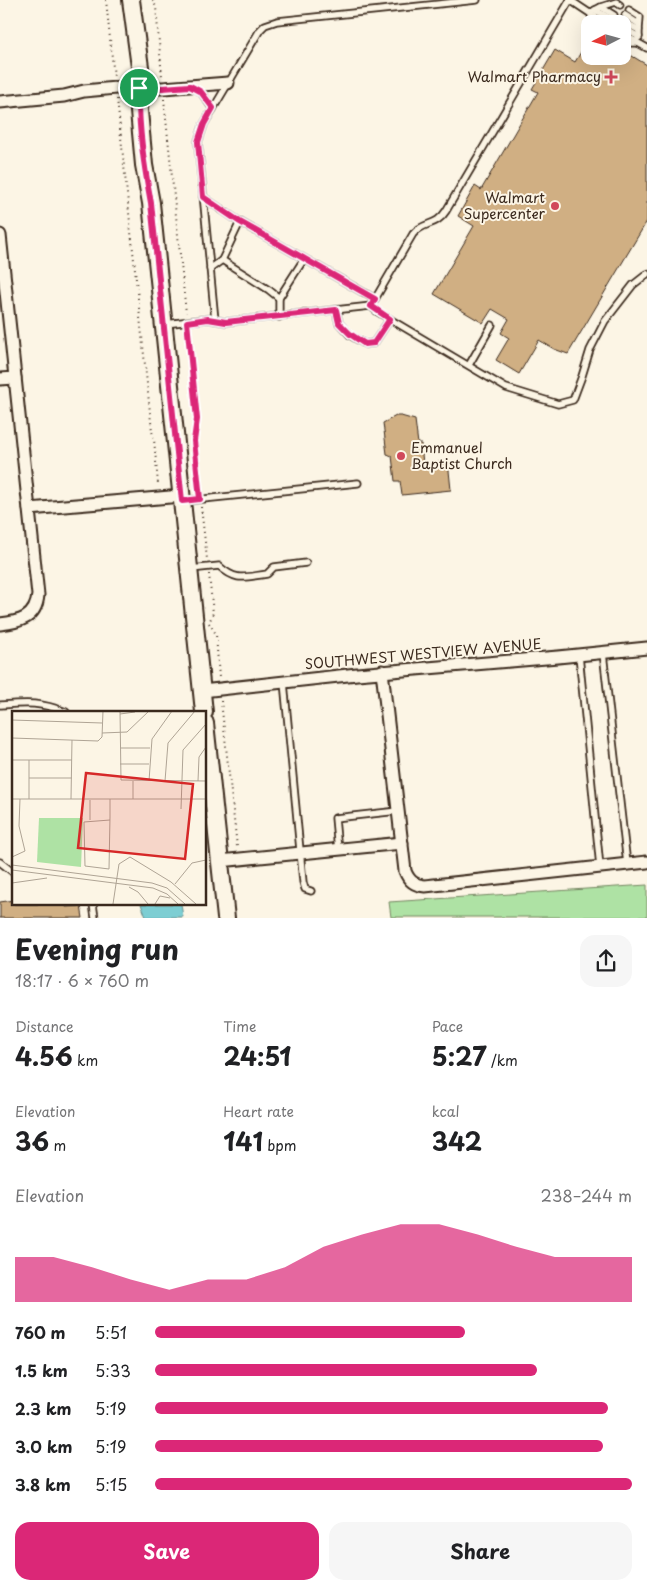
<!DOCTYPE html>
<html lang="en">
<head>
<meta charset="utf-8">
<style>
  body { margin:0; font-family:"Playpen Sans",sans-serif; background:#f6f6f6; color:#202124; height:100vh; display:flex; flex-direction:column; font-size:19px; white-space:nowrap }
  * { box-sizing:border-box; margin:0 }
  p { font-size:16px; color:#757577 }
  .icon { flex:none; width:28px; height:28px; fill:none; stroke:currentColor; stroke-width:2; stroke-linecap:round; stroke-linejoin:round }
  .map { position:relative; height:918px; overflow:hidden }
  .side { display:flex; flex-direction:column; background:#fff; flex:1 }
  .side>* { flex:none }
  .needle { width:32px; rotate:264deg }
  .buttons { position:absolute; left:581px; top:15px; display:grid; gap:10px }
  .buttons a { display:grid; place-items:center; width:50px; height:50px; border-radius:10px; background:#fff; box-shadow:0 5px 20px #0002; font-size:25px }
  .pin { position:absolute; display:grid; place-items:center; width:42px; height:42px; color:#fff; margin:-21px; border:2px solid #fff; border-radius:50%; box-shadow:0 1px 5px #0007 }
  .round { display:grid; place-items:center; flex:none; width:52px; height:52px; border-radius:15px; background:#f6f6f6 }
  .summary { display:flex; align-items:center; justify-content:space-between; height:85px; padding:0 15px }
  h1 { font-size:28px; font-weight:700; line-height:38px }
  .metrics { display:grid; grid-template-columns:repeat(3,1fr); gap:8px; height:85px; padding:5px 15px }
  .metrics div { display:grid; align-content:center }
  .metrics b { font-size:25px; font-weight:700 }
  .metrics small { font-size:14px; font-weight:400 }
  .metrics p { font-size:14px }
  .chart { height:140px; padding:10px 15px }
  .chart p { display:flex; justify-content:space-between }
  .chart svg { width:100%; height:90px; margin-top:5px; fill:#db2777; opacity:.7 }
  .button { display:flex; gap:10px; margin-top:auto; padding:10px 15px }
  .button a { flex:1; height:58px; border-radius:15px; background:#db2777; color:#fff; font-size:20px; font-weight:700; line-height:58px; text-align:center }
  .button a+a { background:#f6f6f6; color:#202124 }
  ul { padding:0 15px; list-style:none; font-size:16px }
  li { display:grid; grid-template-columns:80px 60px 1fr; align-items:center; height:38px }
  li i { height:12px; border-radius:6px; background:#db2777 }
  .map>svg:first-child { display:block }
  .green { fill:#aee2a4; stroke:#748661 }
  .water { fill:#7dced3; stroke:#638c8b }
  .building { fill:#d0af83; stroke:#3b2a1e }
  .lines { fill:none; stroke-linecap:round; stroke-linejoin:round }
  .lane-casing { stroke:#3b2a1e; stroke-width:9 }
  .street-casing { stroke:#3b2a1e; stroke-width:15 }
  .secondary-casing { stroke:#3b2a1e; stroke-width:20 }
  .path { stroke:#3b2a1e; stroke-width:2; stroke-dasharray:1 4; stroke-linecap:butt }
  .lane { stroke:#fcf5e5; stroke-width:5.5 }
  .street { stroke:#fcf5e5; stroke-width:11 }
  .secondary { stroke:#fcf5e5; stroke-width:16 }
  .route-casing { stroke:#fff; stroke-width:10 }
  .route { stroke:#db2777; stroke-width:6 }
  .poi-dot { fill:#d1495b; stroke:#fcf5e5; stroke-width:2 }
  .labels { text-anchor:middle; stroke-width:4; stroke-linejoin:round; paint-order:stroke }
  .poi-label { font-size:14px; fill:#3b2a1e; stroke:#fcf5e5; text-anchor:end }
  .street-label { font-size:14px; fill:#3b2a1e; stroke:#fcf5e5 }
  .inset-road { fill:none; stroke:#afa495; stroke-width:1 }
  .view { fill:#d62828; fill-opacity:0.15; stroke:#d62828; stroke-width:2.5 }
  .inset-edge { fill:none; stroke:#3b2a1e; stroke-width:2.5 }
</style>
</head>
<body>
<div class="map">
<svg width="647" height="918" viewBox="0 0 647 918">
  <rect width="100%" height="100%" fill="#fcf5e5"/>
  <filter id="ink" filterUnits="userSpaceOnUse"><feTurbulence type="fractalNoise" baseFrequency=".02" numOctaves="2"/><feDisplacementMap in="SourceGraphic" scale="10" xChannelSelector="R" yChannelSelector="G"/><feConvolveMatrix kernelMatrix="1 2 1 2 8 2 1 2 1" color-interpolation-filters="sRGB"/></filter>
  <g filter="url(#ink)">
    <polygon class="green" points="647,885 647,917 391,917 389,902"/>
    <polygon class="water" points="141,904 181,904 183,917 146,917"/>
    <g class="building">
      <polygon points="590,37 590,56 622,56 622,50 647,65 647,221 568,354 554,349 539,340 519,374 496,360 509,338 501,333 509,319 492,309 483,323 434,294 474,226 458,216 475,186 481,190 538,92 532,89 555,50 575,62"/>
      <polygon points="396,416 401,416 415,420 418,444 421,444 423,464 448,461 451,490 402,495 400,481 395,481 392,456 387,454 383,423"/>
      <polygon points="14,900 14,904 66,904 66,907 81,906 83,918 0,918 0,902"/>
    </g>
    <g class="lines">
      <g class="lane-casing">
        <g id="lane">
          <polyline points="570,0 606,24"/>
          <polyline points="601,7 616,2 620,5"/>
          <polyline points="595,10 601,7 614,15"/>
          <polyline points="629,10 640,17 639,30"/>
          <polyline points="591,13 595,10 611,19"/>
          <polyline points="591,13 592,20 596,24"/>
          <polyline points="625,15 639,24"/>
          <polyline points="622,21 639,30 639,37"/>
          <polyline points="622,27 639,37 638,38"/>
          <polyline points="622,34 647,48"/>
          <polyline points="622,41 626,43 636,43"/>
          <polyline points="193,87 201,92 213,109"/>
          <polyline points="203,197 240,222 375,299"/>
          <polyline points="222,260 269,290 279,298"/>
          <polyline points="210,269 222,260 240,222"/>
          <path d="M371,306L413,234C424,221 436,227 446,211L570,0"/>
          <polyline points="336,310 339,323 350,335 365,344 374,343 390,319"/>
          <polyline points="279,317 279,298 304,259"/>
          <polyline points="215,320 198,142 204,124 260,30 265,25 277,21 477,0"/>
          <polyline points="165,324 208,319 226,322 371,306 378,312 506,388 558,404 573,400 582,376 590,350 605,321 633,285 647,274"/>
          <polyline points="469,365 492,325"/>
          <polyline points="184,501 358,483"/>
          <path d="M191,569L219,566C237,582 244,577 267,574L274,567L306,563"/>
          <polyline points="603,653 627,864"/>
          <polyline points="579,655 600,867"/>
          <polyline points="284,682 303,882 305,889 311,891"/>
          <path d="M0,705C28,703 40,702 66,712"/>
          <polyline points="338,850 335,818 398,811"/>
          <polyline points="0,862 14,873"/>
          <polyline points="93,904 95,918"/>
        </g>
      </g>
      <g class="street-casing">
        <g id="street">
          <polyline points="0,102 64,96 84,91 116,88 163,88 228,83"/>
          <path d="M0,235L38,595C36,618 20,622 0,624"/>
          <polyline points="0,379 15,378"/>
          <polyline points="29,509 182,496"/>
          <path d="M382,671L405,871C409,881 414,885 425,886L647,862"/>
          <polyline points="202,691 357,674 558,657 647,648"/>
          <polyline points="220,861 402,843"/>
        </g>
      </g>
      <g class="secondary-casing">
        <g id="secondary">
          <polyline points="131,0 140,67 139,111 144,165 151,203 204,712"/>
          <polyline points="205,723 226,918"/>
        </g>
      </g>
      <g class="path">
        <polyline points="106,0 114,77"/>
        <polyline points="153,0 156,7 162,77"/>
        <polyline points="117,99 152,431 154,439 158,484"/>
        <polyline points="164,99 186,313"/>
        <polyline points="188,330 197,419 194,441 200,492"/>
        <polyline points="201,507 207,559"/>
        <polyline points="209,574 213,613 209,623 216,634 219,678"/>
        <polyline points="221,701 237,847"/>
      </g>
      <use href="#lane" class="lane"/>
      <use href="#street" class="street"/>
      <use href="#secondary" class="secondary"/>
    </g>
  </g>
  <g class="lines" filter="url(#ink)">
    <g class="route-casing">
      <path id="route" d="M190,86L201,92L213,108L204,124L198,142L203,197L240,222L375,299L371,306L390,319L374,343L365,344L350,334L339,323L336,310L226,322L208,319L187,322L197,419L194,441L200,499L182,501L151,203C144,165 138,127 139,88H163Z"/>
    </g>
    <use href="#route" class="route"/>
  </g>
  <g class="poi-dot">
    <path d="M608.5 69.5h5v5h5v5h-5v5h-5v-5h-5v-5h5z"/>
    <circle cx="555" cy="206" r="5"/>
    <circle cx="401" cy="456" r="5"/>
  </g>
  <g class="labels">
    <g class="poi-label">
      <text x="601" y="82">Walmart Pharmacy</text>
      <text x="545" y="203">Walmart<tspan x="545" dy="16">Supercenter</tspan></text>
      <text x="411" y="453" text-anchor="start">Emmanuel<tspan x="411" dy="16">Baptist Church</tspan></text>
    </g>
    <g class="street-label">
      <text transform="translate(423 654) rotate(-5)" y="5">SOUTHWEST WESTVIEW AVENUE</text>
    </g>
  </g>
  <g transform="translate(12 711)">
    <rect width="194" height="194" fill="#fcf5e5"/>
    <path d="M27,107H71L69,156L25,151Z" fill="#aee2a4"/>
    <path class="inset-road" d="M108,0L109,69L194,70M108,3L123,1M0,9L90,12M90,22L115,21L137,0M0,27L86,30L90,26L91,0M108,37H138M0,49H60M108,53H137M17,67H60M137,70L140,28L160,0M153,70L156,32L183,0M186,70L187,46L194,36M0,88H194M17,88V49M59,88L60,29M98,88V106L97,158L73,155L72,111L98,109M121,88V70M169,98L171,39L194,13M78,109V89M0,146L13,140L7,115L8,88M0,154L140,172L155,177L173,193M0,159L141,177L155,183L166,193M0,172L35,167M163,173L180,152L194,149M117,176L126,181L136,193M101,193L107,153L118,146L159,171L184,193M143,193L148,185L158,187"/>
    <path class="view" d="M74,62L181,73L173,148L66,137Z"/>
    <rect width="194" height="194" class="inset-edge"/>
  </g>
</svg>
<div class="buttons">
<a><svg class="needle" viewBox="-14 -14 28 28"><path d="M0-13l5 13h-10z" fill="#e53935"/><path d="M0 13l5-13h-10z" fill="#757577"/></svg></a>
</div>
<div class="pin" style="left:139px;top:88px;background:#1e9e55"><svg class="icon" aria-label="arrive" viewBox="0 0 24 24"><path d="M6 21V4h12l-3 4 3 4H6"/></svg></div>
</div>
<section class="side">
<div class="summary"><div><h1>Evening run</h1><p>18:17 · 6 × 760 m</p></div><a class="round"><svg class="icon" aria-label="share" viewBox="0 0 24 24"><path d="M12 15V3M7 8l5-5 5 5M5 13v7h14v-7"/></svg></a></div>
<div class="metrics">
<div><p>Distance</p><b>4.56<small> km</small></b></div>
<div><p>Time</p><b>24:51</b></div>
<div><p>Pace</p><b>5:27<small> /km</small></b></div>
</div>
<div class="metrics">
<div><p>Elevation</p><b>36<small> m</small></b></div>
<div><p>Heart rate</p><b>141<small> bpm</small></b></div>
<div><p>kcal</p><b>342</b></div>
</div>
<div class="chart"><p><span>Elevation</span>238–244 m</p>
<svg viewBox="0 0 160 44" preserveAspectRatio="none"><path d="M0 44V22L10 22L20 27L30 33L40 38L50 33L60 33L70 27L80 17L90 11L100 6L110 6L120 11L130 17L140 22L150 22L160 22V44z"/></svg>
</div>
<ul>
<li><b>760 m</b>5:51<i style="width:65%"></i></li>
<li><b>1.5 km</b>5:33<i style="width:80%"></i></li>
<li><b>2.3 km</b>5:19<i style="width:95%"></i></li>
<li><b>3.0 km</b>5:19<i style="width:94%"></i></li>
<li><b>3.8 km</b>5:15<i style="width:100%"></i></li>
</ul>
<div class="button"><a>Save</a><a>Share</a></div>
</section>
</body>
</html>
